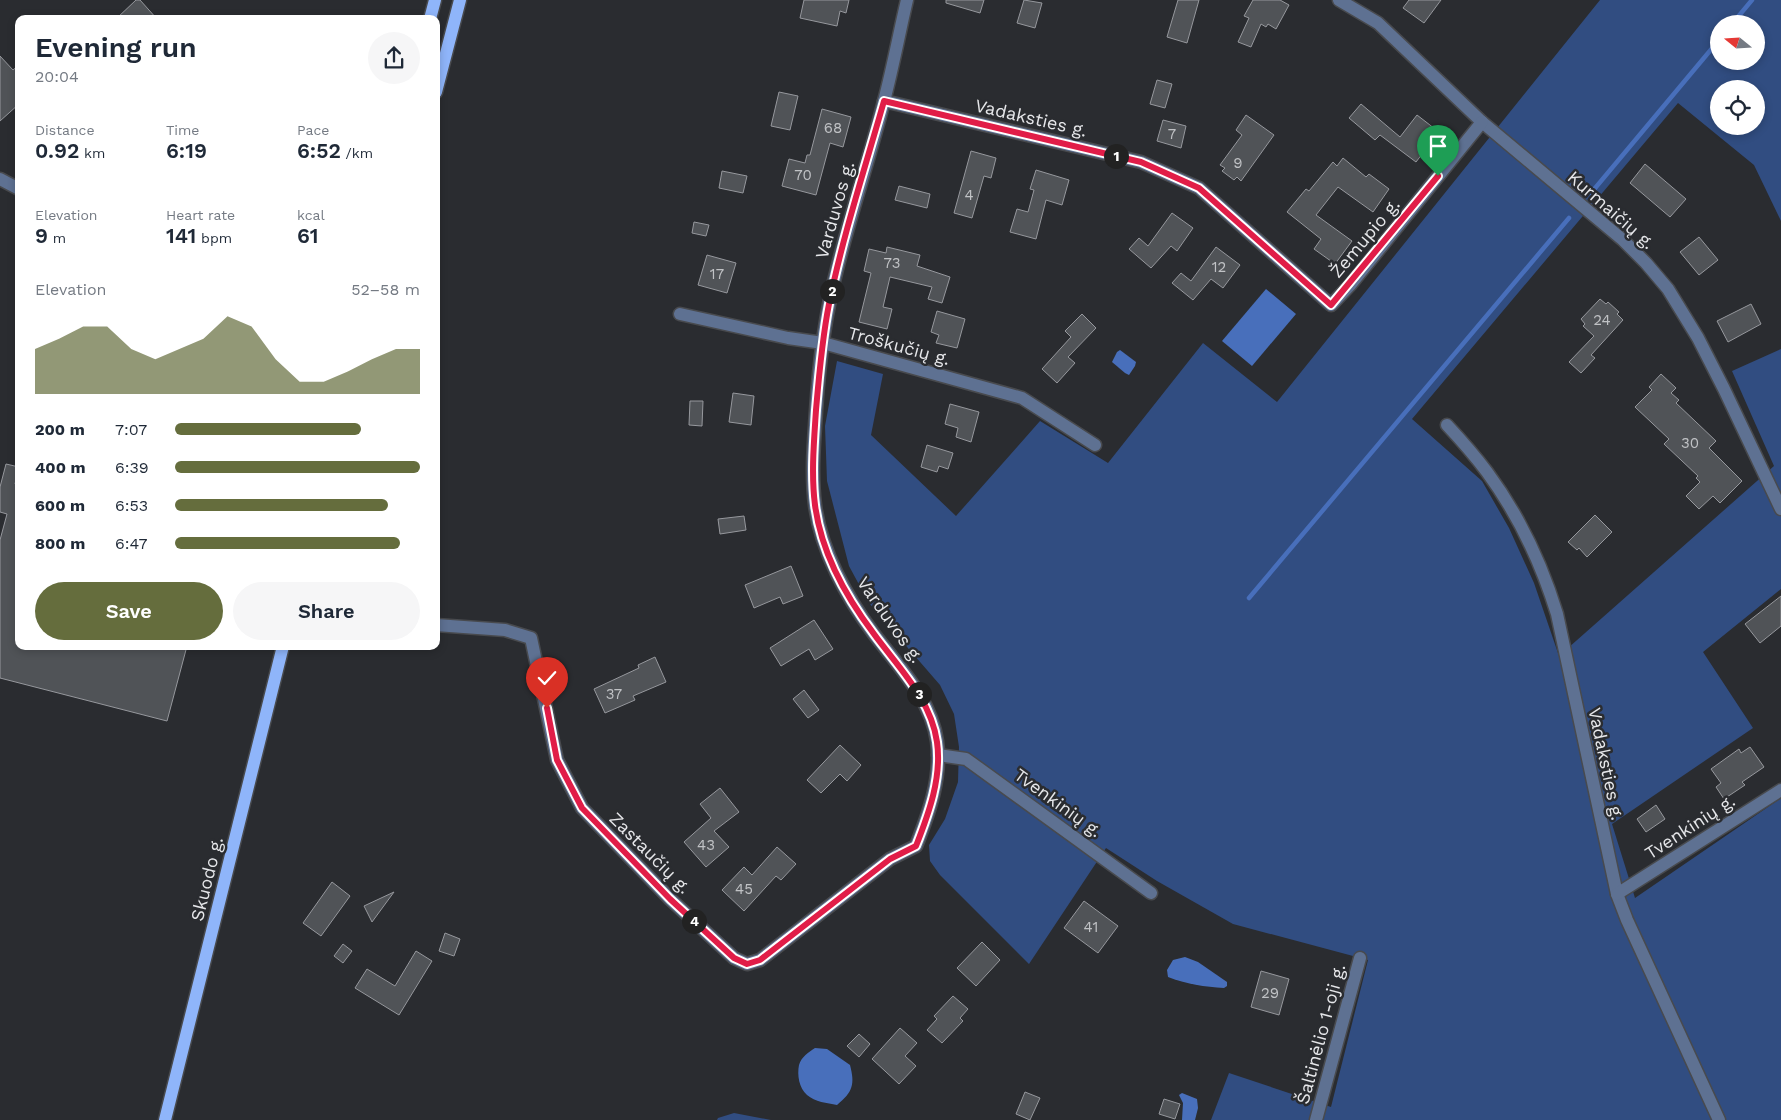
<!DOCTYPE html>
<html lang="en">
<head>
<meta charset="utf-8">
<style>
  body { margin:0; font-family:"Work Sans",sans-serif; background:#f6f6f7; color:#1f2937; height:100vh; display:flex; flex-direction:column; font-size:19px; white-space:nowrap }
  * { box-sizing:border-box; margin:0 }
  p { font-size:16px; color:#747a83 }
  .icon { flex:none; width:28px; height:28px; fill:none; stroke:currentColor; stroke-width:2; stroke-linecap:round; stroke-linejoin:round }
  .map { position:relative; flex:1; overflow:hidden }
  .sheet { position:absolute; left:15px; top:15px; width:425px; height:635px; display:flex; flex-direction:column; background:#fff; border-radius:10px; box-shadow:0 2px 8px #0003 }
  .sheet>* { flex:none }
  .needle { width:32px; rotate:288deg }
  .buttons { position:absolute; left:1710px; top:15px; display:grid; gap:10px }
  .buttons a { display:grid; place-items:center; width:55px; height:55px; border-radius:50%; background:#fff; box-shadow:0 2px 8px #0003; font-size:25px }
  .pin { position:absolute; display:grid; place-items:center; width:42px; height:42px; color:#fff; margin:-51px -21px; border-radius:50% 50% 50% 0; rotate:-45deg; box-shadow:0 0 5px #0007 }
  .pin .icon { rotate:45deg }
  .km { position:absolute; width:25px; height:25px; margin:-12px; border-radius:50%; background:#222; color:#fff; font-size:14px; line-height:25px; text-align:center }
  .round { display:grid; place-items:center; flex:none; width:52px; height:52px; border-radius:26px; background:#f6f6f7 }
  .headline { display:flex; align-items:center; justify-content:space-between; height:85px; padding:0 20px }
  h1 { font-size:28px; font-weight:600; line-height:38px }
  .figures { display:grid; grid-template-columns:repeat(3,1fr); gap:8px; height:85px; padding:5px 20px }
  .figures div { display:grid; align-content:center }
  .figures b { font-size:21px; font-weight:600 }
  .figures small { font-size:14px; font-weight:400 }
  .figures p { font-size:14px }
  .chart { height:140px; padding:10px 20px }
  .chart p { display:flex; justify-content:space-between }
  .chart svg { width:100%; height:90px; margin-top:5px; fill:#656d3d; opacity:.7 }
  .cta { display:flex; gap:10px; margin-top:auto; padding:10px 20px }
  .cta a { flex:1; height:58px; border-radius:30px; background:#656d3d; color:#fff; font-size:20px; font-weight:600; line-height:58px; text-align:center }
  .cta a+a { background:#f6f6f7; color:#1f2937 }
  ul { padding:0 20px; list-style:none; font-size:16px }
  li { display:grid; grid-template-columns:80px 60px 1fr; align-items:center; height:38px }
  li i { height:12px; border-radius:6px; background:#656d3d }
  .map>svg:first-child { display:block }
  .green { fill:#314d81; fill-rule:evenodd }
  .water { fill:#486fbb }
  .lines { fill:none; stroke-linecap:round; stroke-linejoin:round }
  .stream { stroke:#486fbb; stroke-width:4.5 }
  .building { fill:#505357; stroke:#96989d }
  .minor-casing { stroke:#484a4e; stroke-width:15 }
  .major-casing { stroke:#484a4e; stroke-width:15 }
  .minor { stroke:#5e7192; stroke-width:12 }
  .major { stroke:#8fb5fa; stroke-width:12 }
  .route-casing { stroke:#fff; stroke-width:10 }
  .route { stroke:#e11d48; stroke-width:6 }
  .labels { text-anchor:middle; stroke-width:5; stroke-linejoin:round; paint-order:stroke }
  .number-label { font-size:15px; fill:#c0c2c5 }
  .street-label { font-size:18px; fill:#e6e7ea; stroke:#2a2c30 }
</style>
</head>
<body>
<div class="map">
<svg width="1781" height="1120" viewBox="0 0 1781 1120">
  <rect width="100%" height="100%" fill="#2a2c30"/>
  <g class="green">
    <path d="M1600,0H1781V221L1754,165L1678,103L1412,419L1482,481L1509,528L1534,583L1559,656L1774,466L1732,371L1781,349V589L1703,652L1753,728L1612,824L1635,898L1781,798V1120H1211L1229,1073L1331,1107L1368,960L1233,924L1157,881L1106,848L1029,964L940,875L930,861L929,845L945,819L958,782L959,747L954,714L940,685L869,603L849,566L827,481L825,426L837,361L883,374L871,435L956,516L1040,421L1108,463L1203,343L1277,402ZM1719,24H1756V61H1719ZM1719,89H1756V126H1719Z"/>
    <polygon points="734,1113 771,1120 717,1120 718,1118"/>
  </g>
  <g class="water">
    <polygon points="1266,289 1296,314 1252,366 1222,341"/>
    <polygon points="1120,350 1136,362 1135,366 1129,375 1125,373 1112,362 1117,352"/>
    <path d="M1185,957L1198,962L1227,982V986L1224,988C1205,987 1186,984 1168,977L1167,970L1173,960Z"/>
    <path d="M815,1048L827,1049L850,1065C855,1084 853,1092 837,1105C827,1103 815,1102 807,1095C799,1088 797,1075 799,1065C801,1057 809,1052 815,1048Z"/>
    <polygon points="1182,1093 1197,1099 1198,1108 1195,1120 1182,1120 1183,1103 1179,1095"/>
  </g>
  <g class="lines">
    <g class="stream">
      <polyline points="1732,24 1752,0"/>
      <polyline points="1591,193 1719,40"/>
      <polyline points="1249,598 1569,218"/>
    </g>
  </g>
  <g class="building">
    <polygon points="136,0 140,0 157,19 116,19"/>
    <polygon points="804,0 849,0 846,13 840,11 837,26 800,18"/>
    <polygon points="946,0 984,0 980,13 946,3"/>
    <polygon points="1024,0 1042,3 1035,28 1017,23"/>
    <polygon points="1178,0 1199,0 1187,43 1167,37"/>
    <polygon points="1253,0 1280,0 1289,5 1276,29 1268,24 1266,27 1261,24 1251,47 1238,42 1249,18 1244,16"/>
    <polygon points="1409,0 1441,0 1424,23 1403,8"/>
    <polygon points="0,56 13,70 19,65 19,104 0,121"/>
    <polygon points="1157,80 1172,84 1165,108 1150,104"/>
    <polygon points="779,92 798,96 790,130 771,126"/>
    <polygon points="1361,104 1400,137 1417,115 1439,132 1416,162 1380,135 1375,140 1349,118"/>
    <polygon points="822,109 851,117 843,147 830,143 816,195 782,186 789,159 805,163 807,155 810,155"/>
    <polygon points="1246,115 1274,135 1241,181 1237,177 1234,180 1222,171 1225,168 1220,165 1242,135 1236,130"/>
    <polygon points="1163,120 1186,126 1181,148 1157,141"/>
    <polygon points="971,151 996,158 991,178 984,176 972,218 954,213"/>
    <polygon points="1343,158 1366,177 1369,174 1389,189 1373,212 1338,187 1316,215 1352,241 1335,264 1314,249 1321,239 1287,212 1306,189 1309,191 1333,162 1337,166"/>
    <polygon points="1645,164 1686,199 1670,217 1630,183"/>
    <polygon points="1036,170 1069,180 1062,205 1046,200 1036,239 1010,232 1017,209 1028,212 1034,190 1030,189"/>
    <polygon points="722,171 747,176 743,193 719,188"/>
    <polygon points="899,186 930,194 927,208 895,200"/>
    <polygon points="1172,213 1193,228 1177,251 1171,246 1151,268 1129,249 1139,238 1148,246"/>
    <polygon points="694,222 709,225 706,236 692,233"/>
    <polygon points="1699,237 1718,260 1699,275 1680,252"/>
    <polygon points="887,247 920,255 917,266 950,277 942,303 928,299 932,287 890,277 883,307 892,309 887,329 859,322 871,273 864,271 869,249 886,253"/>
    <polygon points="1216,247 1240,265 1223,288 1211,279 1193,300 1172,283 1181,273 1191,281"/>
    <polygon points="707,255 736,263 727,293 698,285"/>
    <polygon points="1600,299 1606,304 1608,302 1619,312 1617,314 1623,320 1591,355 1595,358 1581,373 1569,362 1594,336 1583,326 1585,324 1581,319"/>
    <polygon points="1751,304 1761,324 1728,342 1717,321"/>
    <polygon points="937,311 965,319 957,348 936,343 939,335 931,332"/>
    <polygon points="1082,314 1096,328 1068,357 1075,363 1057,383 1042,369 1071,337 1065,331"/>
    <polygon points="1661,374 1676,388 1671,393 1679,400 1676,403 1716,441 1709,448 1742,481 1720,503 1713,496 1699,509 1686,496 1700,482 1696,478 1698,476 1664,444 1669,439 1635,407 1652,390 1649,387"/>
    <polygon points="733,393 754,396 751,425 729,422"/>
    <polygon points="690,401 703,401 702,426 689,425"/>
    <polygon points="950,404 979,412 971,442 956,437 958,428 945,424"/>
    <polygon points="927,445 953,453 948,469 939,466 937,472 921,467"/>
    <polygon points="6,464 19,467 15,484 19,485 19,646 187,646 167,721 0,678 0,540 7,514 0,512 0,487"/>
    <polygon points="1595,515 1612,532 1587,557 1579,548 1577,550 1568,542"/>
    <polygon points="744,516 746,530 720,534 718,519"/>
    <polygon points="791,566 803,596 783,604 780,597 754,608 745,585"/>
    <polygon points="1781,596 1781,626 1760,643 1745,624"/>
    <polygon points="814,620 833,649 815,660 809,649 781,666 770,648"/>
    <polygon points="655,657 666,682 633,696 635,700 605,713 594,689 639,668 638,665"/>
    <polygon points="804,690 819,710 808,718 793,699"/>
    <polygon points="840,745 861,765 847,781 840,774 821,793 807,780"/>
    <polygon points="1750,747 1764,767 1742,782 1745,785 1724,799 1716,787 1721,783 1711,769 1739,749 1741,753"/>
    <polygon points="720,788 739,812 714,831 729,847 706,867 684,842 711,818 700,804"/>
    <polygon points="1656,805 1665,819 1646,832 1637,819"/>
    <polygon points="777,847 796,864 781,880 776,876 744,911 722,890 744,867 752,875"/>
    <polygon points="332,882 350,896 321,936 303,923"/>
    <polygon points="394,892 372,922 364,906"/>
    <polygon points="1084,901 1118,926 1098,953 1064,928"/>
    <polygon points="445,933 460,939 454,956 439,951"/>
    <polygon points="982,942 1000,960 976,986 957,968"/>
    <polygon points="343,944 352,951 343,963 334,956"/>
    <polygon points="416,951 432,961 399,1015 355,988 367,969 395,986"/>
    <polygon points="1261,971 1289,979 1279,1015 1251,1007"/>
    <polygon points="953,996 968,1009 960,1018 963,1021 942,1043 927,1030 937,1019 934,1016"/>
    <polygon points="900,1028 917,1043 905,1056 916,1066 899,1084 872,1059"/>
    <polygon points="859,1034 870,1044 859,1057 847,1046"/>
    <polygon points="1025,1092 1040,1098 1030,1120 1016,1114"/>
    <polygon points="1164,1099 1180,1104 1175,1119 1159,1114"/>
  </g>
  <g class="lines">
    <g class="minor-casing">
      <g id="minor">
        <polyline points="1339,0 1378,23 1482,122 1623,240 1646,263 1668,289 1698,338 1724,389 1781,509"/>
        <polyline points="884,101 1141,162 1199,188 1331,305 1351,284 1482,122"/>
        <polyline points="0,179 19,189"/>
        <polyline points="680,314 788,338 823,343 1022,398 1095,445"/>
        <path d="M1447,425C1461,440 1475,456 1487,472C1518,514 1542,565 1557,614L1617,894L1627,920L1719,1120"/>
        <path d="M436,625L505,630L531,638L557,760L582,808L670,899L734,958L747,964L760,960L890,859L916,846C929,813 942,777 937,741C931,699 899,667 874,634C847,598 821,551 815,505C811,474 814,442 816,411C819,363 825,315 837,269C851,212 870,157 884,101C893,67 899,34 907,0"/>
        <polyline points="938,755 966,759 1151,893"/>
        <polyline points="1617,894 1781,790"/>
        <polyline points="1316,1120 1360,958"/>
      </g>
    </g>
    <g class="major-casing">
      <g id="major">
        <polyline points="430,19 435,0"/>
        <polyline points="436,92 460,0"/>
        <polyline points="165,1120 283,646"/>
      </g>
    </g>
    <use href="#minor" class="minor"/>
    <use href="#major" class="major"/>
  </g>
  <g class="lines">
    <g class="route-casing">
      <path id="route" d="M547,708L557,760L582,808L670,899L734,958L747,964L760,960L890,859L916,846C929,813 942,777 937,742C931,699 898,667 874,634C846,597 821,551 815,505C811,474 814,441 816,410C819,375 822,339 829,304C843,235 865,168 884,101L1141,162L1199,188L1331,305L1438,176"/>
    </g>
    <use href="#route" class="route"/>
  </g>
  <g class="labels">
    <g class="number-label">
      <text x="833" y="133">68</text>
      <text x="1172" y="139">7</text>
      <text x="1238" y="168">9</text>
      <text x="803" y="180">70</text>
      <text x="969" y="200">4</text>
      <text x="892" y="268">73</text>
      <text x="1219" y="272">12</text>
      <text x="717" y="279">17</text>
      <text x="1602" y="325">24</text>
      <text x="1690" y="448">30</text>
      <text x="614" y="699">37</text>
      <text x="706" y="850">43</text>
      <text x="744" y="894">45</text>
      <text x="1091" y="932">41</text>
      <text x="1270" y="998">29</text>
    </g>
    <g class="street-label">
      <text transform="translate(1031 118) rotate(13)" y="6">Vadaksties g.</text>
      <text transform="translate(835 210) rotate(-74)" y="6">Varduvos g.</text>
      <text transform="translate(1611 210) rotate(41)" y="6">Kurmaičių g.</text>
      <text transform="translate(1365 238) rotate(-50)" y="6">Žemupio g.</text>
      <text transform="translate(899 346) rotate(15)" y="6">Troškučių g.</text>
      <text transform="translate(890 620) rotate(55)" y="6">Varduvos g.</text>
      <text transform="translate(1606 764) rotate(78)" y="6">Vadaksties g.</text>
      <text transform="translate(1058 803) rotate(36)" y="6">Tvenkinių g.</text>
      <text transform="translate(1690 827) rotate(-33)" y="6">Tvenkinių g.</text>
      <text transform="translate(650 853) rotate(45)" y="6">Zastaučių g.</text>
      <text transform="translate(207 879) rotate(-76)" y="6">Skuodo g.</text>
      <text transform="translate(1321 1034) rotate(-75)" y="6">Šaltinėlio 1-oji g.</text>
    </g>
  </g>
</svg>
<div class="buttons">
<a><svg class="needle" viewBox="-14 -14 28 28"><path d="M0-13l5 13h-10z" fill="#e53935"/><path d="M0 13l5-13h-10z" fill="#747a83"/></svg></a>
<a><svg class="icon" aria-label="locate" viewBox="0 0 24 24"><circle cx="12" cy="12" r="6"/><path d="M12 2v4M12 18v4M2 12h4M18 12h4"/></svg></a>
</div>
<div class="pin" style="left:1438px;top:176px;background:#1e9e55"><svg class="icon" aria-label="arrive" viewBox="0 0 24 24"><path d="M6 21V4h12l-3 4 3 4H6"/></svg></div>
<div class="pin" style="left:547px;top:708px;background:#d93025"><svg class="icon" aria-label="check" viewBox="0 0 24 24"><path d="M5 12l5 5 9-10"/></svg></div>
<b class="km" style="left:1116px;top:156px">1</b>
<b class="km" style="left:832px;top:291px">2</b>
<b class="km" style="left:919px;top:694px">3</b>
<b class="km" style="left:694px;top:921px">4</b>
<section class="sheet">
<div class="headline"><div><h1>Evening run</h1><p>20:04</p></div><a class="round"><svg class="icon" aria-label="share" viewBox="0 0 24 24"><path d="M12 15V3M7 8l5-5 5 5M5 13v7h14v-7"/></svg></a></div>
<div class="figures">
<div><p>Distance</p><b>0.92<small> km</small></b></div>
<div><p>Time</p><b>6:19</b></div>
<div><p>Pace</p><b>6:52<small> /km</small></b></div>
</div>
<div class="figures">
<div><p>Elevation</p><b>9<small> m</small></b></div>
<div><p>Heart rate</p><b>141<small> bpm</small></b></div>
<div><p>kcal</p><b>61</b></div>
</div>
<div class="chart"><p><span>Elevation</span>52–58 m</p>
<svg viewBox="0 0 160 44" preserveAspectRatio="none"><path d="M0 44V22L10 17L20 11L30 11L40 22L50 27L60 22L70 17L80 6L90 11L100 27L110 38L120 38L130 33L140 27L150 22L160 22V44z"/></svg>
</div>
<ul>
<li><b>200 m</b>7:07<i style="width:76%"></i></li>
<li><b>400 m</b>6:39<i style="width:100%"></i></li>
<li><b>600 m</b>6:53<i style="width:87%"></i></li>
<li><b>800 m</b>6:47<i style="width:92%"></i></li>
</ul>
<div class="cta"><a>Save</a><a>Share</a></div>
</section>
</div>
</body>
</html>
